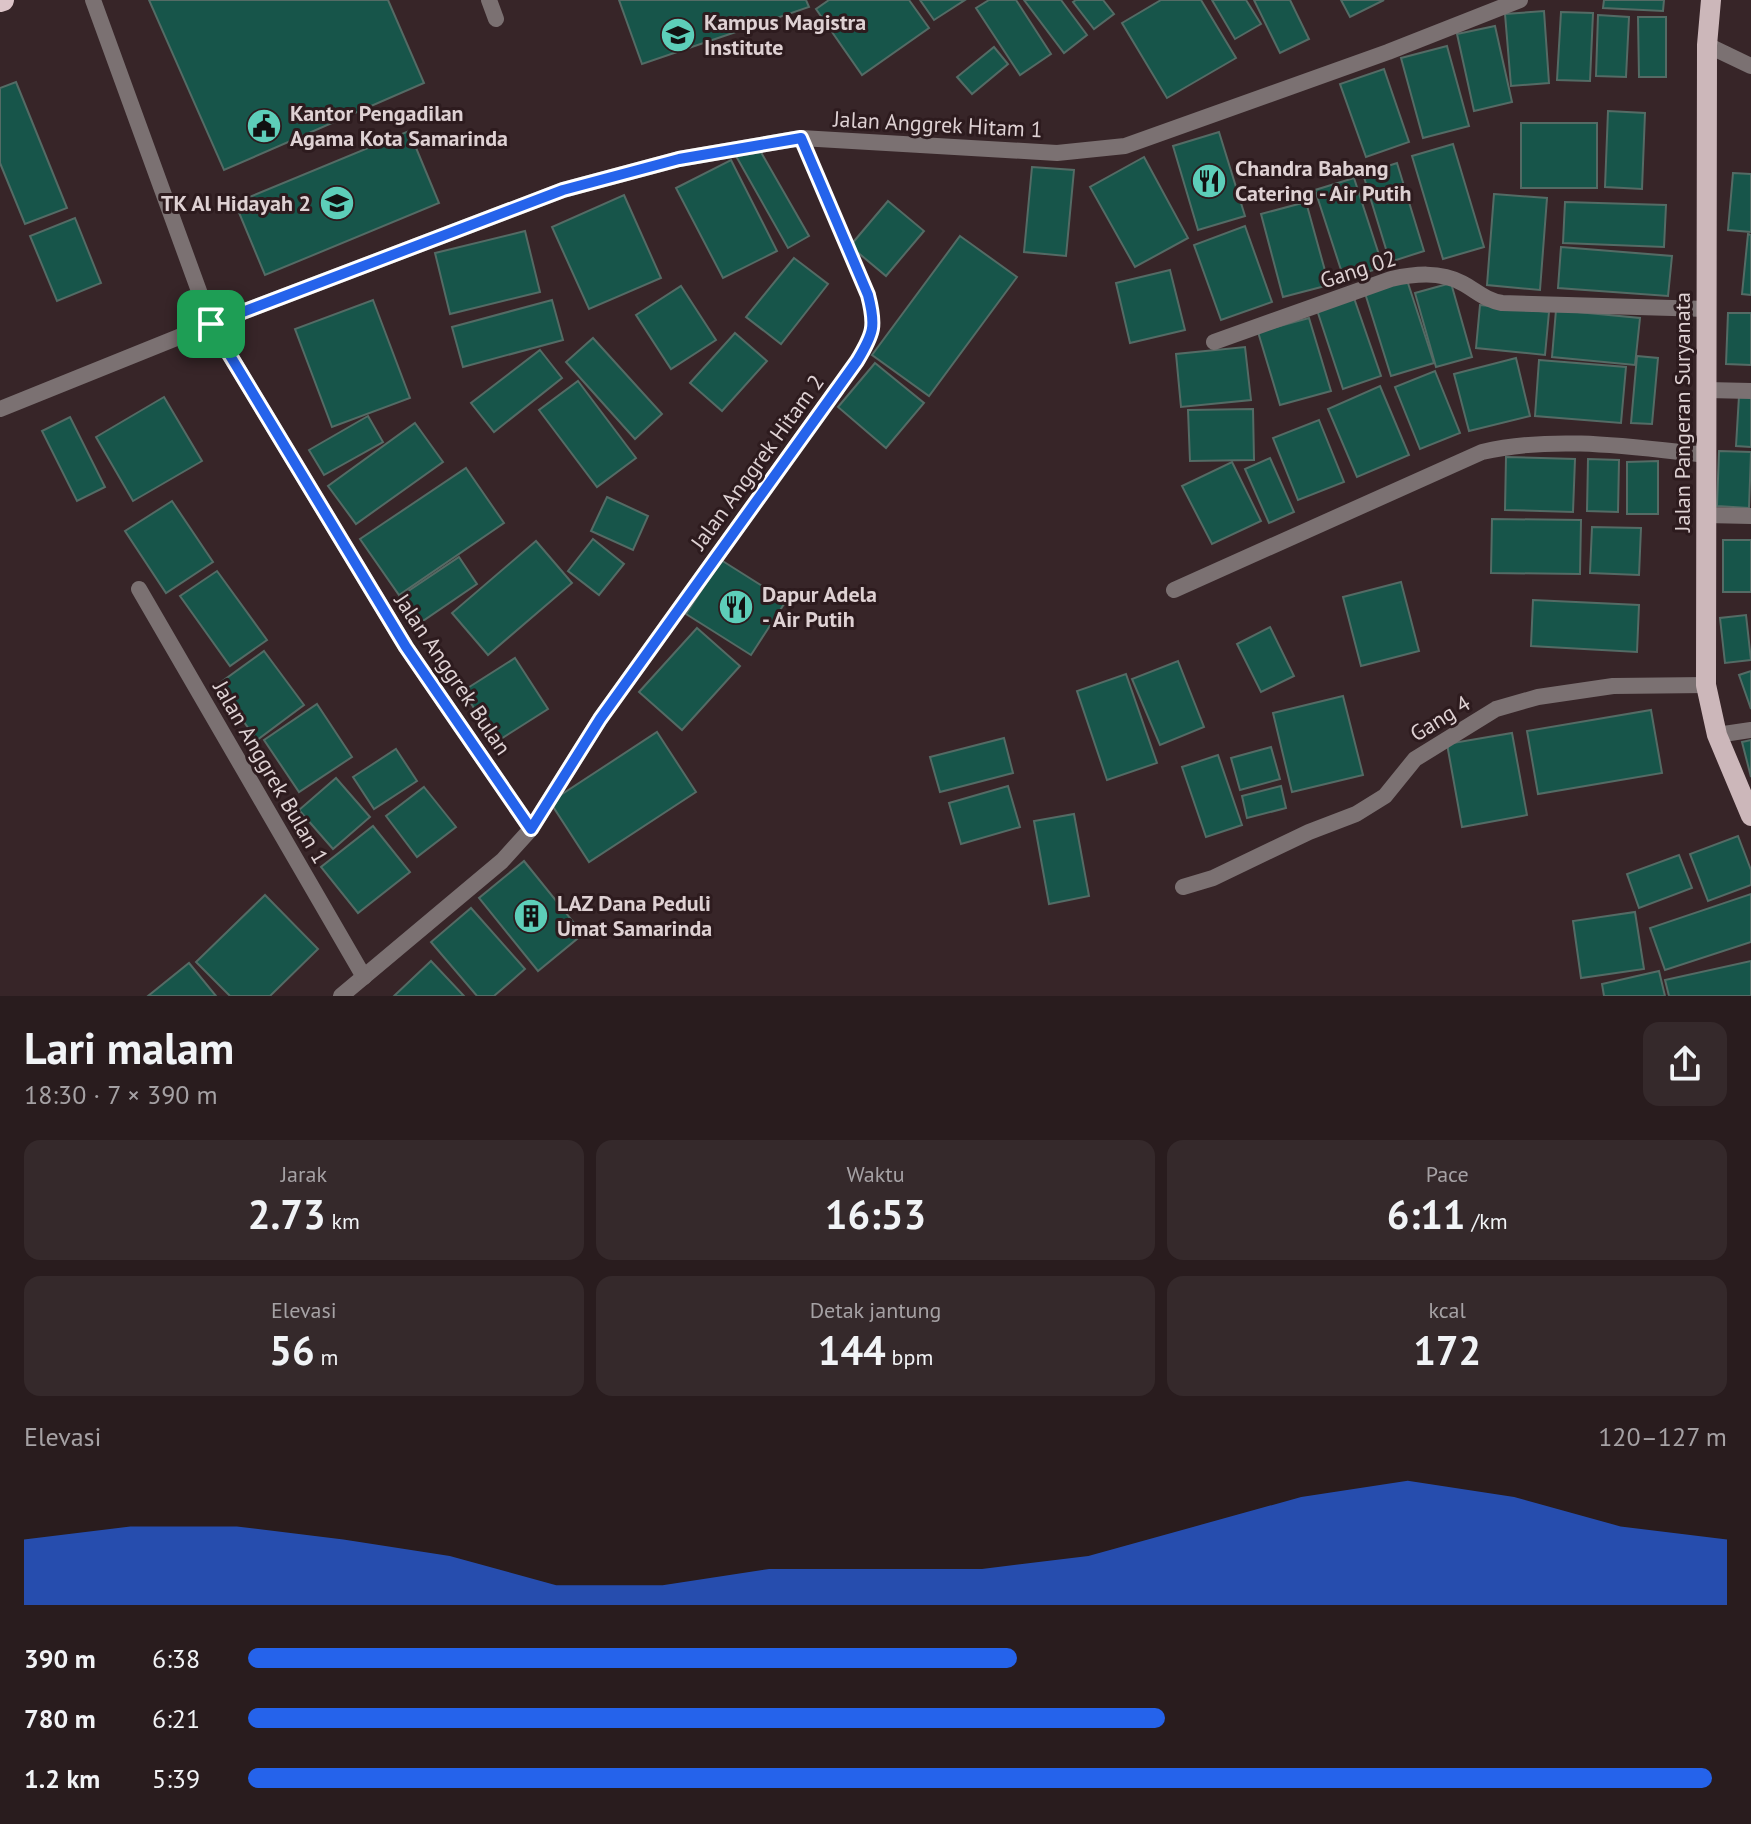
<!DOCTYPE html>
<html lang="id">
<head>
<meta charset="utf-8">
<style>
  body { margin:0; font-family:"PT Sans",sans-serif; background:#35292b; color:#f1f3f6; height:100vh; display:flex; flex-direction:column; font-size:30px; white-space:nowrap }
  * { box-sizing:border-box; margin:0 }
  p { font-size:26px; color:#a5a1a4 }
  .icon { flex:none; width:44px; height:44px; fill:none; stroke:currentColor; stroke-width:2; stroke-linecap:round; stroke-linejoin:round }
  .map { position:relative; height:996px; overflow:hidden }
  .side { display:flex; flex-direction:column; background:#291c1e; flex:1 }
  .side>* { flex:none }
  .pin { position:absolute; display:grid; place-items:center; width:68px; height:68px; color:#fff; margin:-34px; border-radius:16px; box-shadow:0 4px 12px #0006 }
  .round { display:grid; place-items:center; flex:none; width:84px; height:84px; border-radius:16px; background:#35292b }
  .overview { display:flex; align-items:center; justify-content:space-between; height:136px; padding:0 24px }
  h1 { font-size:44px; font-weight:800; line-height:60px }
  .stats { display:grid; grid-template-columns:repeat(3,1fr); gap:12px; height:136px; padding:8px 24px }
  .stats div { display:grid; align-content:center; border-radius:16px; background:#35292b; text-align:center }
  .stats b { font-size:40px; font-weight:800 }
  .stats small { font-size:22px; font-weight:400 }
  .stats p { font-size:22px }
  .chart { height:224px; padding:16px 24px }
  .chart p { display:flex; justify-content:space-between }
  .chart svg { width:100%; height:144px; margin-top:8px; fill:#2563eb; opacity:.7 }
  ul { padding:0 24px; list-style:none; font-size:26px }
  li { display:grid; grid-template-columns:128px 96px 1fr; align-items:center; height:60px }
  li i { height:20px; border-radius:10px; background:#2563eb }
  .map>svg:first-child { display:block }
  .building { fill:#17554a; stroke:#546b65; stroke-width:2 }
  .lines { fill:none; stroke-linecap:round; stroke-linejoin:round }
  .path { stroke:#78686b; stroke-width:5; stroke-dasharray:6 6; stroke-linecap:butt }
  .service { stroke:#7b7172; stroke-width:16 }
  .minor { stroke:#7b7172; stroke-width:16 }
  .primary { stroke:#ccb7ba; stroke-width:20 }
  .trunk { stroke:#dcc4c8; stroke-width:22 }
  .route-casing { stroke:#fff; stroke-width:16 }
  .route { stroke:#2563eb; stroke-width:10 }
  .labels { text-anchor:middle; stroke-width:6; stroke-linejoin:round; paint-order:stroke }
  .poi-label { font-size:22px; font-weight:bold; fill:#ded1d3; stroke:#2d1b1e; text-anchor:start }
  .street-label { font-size:22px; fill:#ded1d3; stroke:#2d1b1e }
</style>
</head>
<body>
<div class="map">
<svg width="1751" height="996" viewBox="0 0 1751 996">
  <rect width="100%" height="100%" fill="#372528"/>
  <g class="building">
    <polygon points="149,0 388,0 424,83 224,170"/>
    <polygon points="619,0 806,0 809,7 642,64"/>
    <polygon points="829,0 909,0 929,28 862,75 816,9"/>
    <polygon points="920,0 965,0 934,20"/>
    <polygon points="989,0 1016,0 1051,54 1020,75 976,8"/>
    <polygon points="1024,0 1061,0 1087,35 1064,53"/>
    <polygon points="1076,0 1103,0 1114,14 1094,29 1073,2"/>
    <polygon points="1161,0 1201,0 1236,58 1167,98 1122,23"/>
    <polygon points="1212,0 1246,0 1261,24 1235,39"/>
    <polygon points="1254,0 1290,0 1309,39 1280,53"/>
    <polygon points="1341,0 1384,0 1350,17"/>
    <polygon points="1604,0 1664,0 1663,11 1603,8"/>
    <polygon points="1544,11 1549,83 1511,86 1505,14"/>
    <polygon points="1561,12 1593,13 1590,81 1557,80"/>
    <polygon points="1598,15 1629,17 1626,77 1596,76"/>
    <polygon points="1638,17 1666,17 1666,77 1639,77"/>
    <polygon points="1495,26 1512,102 1474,111 1457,34"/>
    <polygon points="1447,46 1469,126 1423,138 1401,58"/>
    <polygon points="994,47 1008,64 972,94 957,77"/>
    <polygon points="1384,69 1409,142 1366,157 1340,84"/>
    <polygon points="16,82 67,208 25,224 0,163 0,88"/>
    <polygon points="1608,111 1645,113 1642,189 1605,187"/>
    <rect x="1521" y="123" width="76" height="65"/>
    <polygon points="409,131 439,203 265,275 235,203"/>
    <polygon points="1219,132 1245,216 1198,230 1173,146"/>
    <polygon points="1453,144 1484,247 1443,259 1412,156"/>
    <polygon points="758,147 809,236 788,248 736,156"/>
    <polygon points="1144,157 1188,238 1135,267 1090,187"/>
    <polygon points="731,160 777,251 723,278 676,188"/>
    <polygon points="1397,163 1424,251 1390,262 1363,174"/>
    <polygon points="1032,167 1074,170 1066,256 1024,252"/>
    <polygon points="1733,173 1751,174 1751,232 1728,230"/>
    <polygon points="1354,178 1383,267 1344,279 1315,190"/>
    <polygon points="1494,194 1547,198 1540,290 1487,285"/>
    <polygon points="624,195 661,278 589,309 552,227"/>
    <polygon points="888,201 924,231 886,276 850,246"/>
    <polygon points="1306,202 1329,285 1283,297 1261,214"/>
    <polygon points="1565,202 1666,205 1664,247 1563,243"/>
    <polygon points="75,218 101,283 57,301 30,236"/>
    <polygon points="1245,226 1272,302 1221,320 1194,245"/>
    <polygon points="525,231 540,292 450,314 435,253"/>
    <polygon points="1748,234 1751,235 1751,295 1742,294"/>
    <polygon points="960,236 1017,277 929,396 872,355"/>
    <polygon points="1561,247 1672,256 1668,296 1558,288"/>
    <polygon points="794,258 828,284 781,344 746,317"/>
    <polygon points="1170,270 1185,330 1130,343 1116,283"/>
    <polygon points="1406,277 1434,363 1391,376 1364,290"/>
    <polygon points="1451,283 1472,357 1436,367 1415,293"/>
    <polygon points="681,286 716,340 671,369 636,315"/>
    <polygon points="1354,298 1381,376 1343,389 1317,310"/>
    <polygon points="373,300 410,398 332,427 295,329"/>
    <polygon points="552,300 563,340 463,367 452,327"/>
    <polygon points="1480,305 1549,312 1545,355 1476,348"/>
    <polygon points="1556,310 1640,318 1635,365 1552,357"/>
    <polygon points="1728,313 1751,313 1751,365 1726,364"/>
    <polygon points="1309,318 1331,391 1280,405 1258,332"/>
    <polygon points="735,333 767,361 722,411 690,383"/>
    <polygon points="593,338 662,414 635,439 566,362"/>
    <polygon points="1245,347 1251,400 1181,407 1176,354"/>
    <polygon points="540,350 562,378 494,432 471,403"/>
    <polygon points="1637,356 1658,358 1652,424 1631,423"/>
    <polygon points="1516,358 1530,416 1469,431 1454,374"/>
    <polygon points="1539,360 1626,367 1621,423 1535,416"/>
    <polygon points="875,363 924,403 886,448 838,407"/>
    <polygon points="1435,371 1460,433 1420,449 1395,387"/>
    <polygon points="578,381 636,458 597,487 539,410"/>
    <polygon points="1380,386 1409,455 1357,477 1328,409"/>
    <polygon points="1739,396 1751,396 1751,447 1736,446"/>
    <polygon points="164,397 202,461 133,501 96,437"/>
    <polygon points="1253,409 1254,460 1190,461 1188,410"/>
    <polygon points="368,416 383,442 324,475 309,450"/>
    <polygon points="70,417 105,487 77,501 42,431"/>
    <polygon points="1319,420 1344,482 1298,500 1273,438"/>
    <polygon points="415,423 443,462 356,524 328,486"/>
    <polygon points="1719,451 1751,452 1749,508 1717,506"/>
    <polygon points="1506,457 1575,459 1573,512 1505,510"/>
    <polygon points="1270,458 1294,512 1269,523 1245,469"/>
    <polygon points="1588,459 1619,460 1618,512 1587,511"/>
    <polygon points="1658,461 1658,514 1627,514 1627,462"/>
    <polygon points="1232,462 1261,521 1212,544 1182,486"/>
    <polygon points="466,468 504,523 399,595 360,539"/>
    <polygon points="607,497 648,516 633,550 591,531"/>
    <polygon points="172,501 213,562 166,593 125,531"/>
    <polygon points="1492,519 1581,520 1580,574 1491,573"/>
    <polygon points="1592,527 1641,528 1639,575 1590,573"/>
    <polygon points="593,539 624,564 599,595 568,571"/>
    <rect x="1723" y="540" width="28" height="52"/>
    <polygon points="536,541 572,583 488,655 452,613"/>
    <polygon points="459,557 477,584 414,627 395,600"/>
    <polygon points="721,560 786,601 751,655 686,614"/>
    <polygon points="217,571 267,640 230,666 180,596"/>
    <polygon points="1401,582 1419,651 1361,666 1343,597"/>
    <polygon points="1533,600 1639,605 1637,652 1531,646"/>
    <polygon points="1746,615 1751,660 1725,663 1720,618"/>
    <polygon points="1270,627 1294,676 1261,692 1237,644"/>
    <polygon points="697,628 740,666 682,730 639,692"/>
    <polygon points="264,651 304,705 257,740 217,685"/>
    <polygon points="515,658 548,709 496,742 463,691"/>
    <polygon points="1178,661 1204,727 1160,745 1132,679"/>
    <polygon points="1751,671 1751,709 1739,675"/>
    <polygon points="1126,674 1157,763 1107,780 1077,691"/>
    <polygon points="1343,696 1363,775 1292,792 1273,713"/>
    <polygon points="317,704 352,757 299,792 264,740"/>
    <polygon points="1651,710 1662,773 1538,794 1527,731"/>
    <polygon points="657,732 696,792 589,862 550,802"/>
    <polygon points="1512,733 1527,815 1462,827 1447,744"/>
    <polygon points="1004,738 1013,773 940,792 930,757"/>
    <polygon points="1751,740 1751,777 1742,742"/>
    <polygon points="1271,747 1280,779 1240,790 1231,758"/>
    <polygon points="396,749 417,781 374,809 353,777"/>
    <polygon points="1218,755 1242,825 1206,837 1182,767"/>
    <polygon points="336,778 370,817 333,849 299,810"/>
    <polygon points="1008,786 1020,827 961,844 949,803"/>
    <polygon points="1281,786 1286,808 1247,818 1242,796"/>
    <polygon points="424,787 456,827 417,857 386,816"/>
    <polygon points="1074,814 1089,896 1049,904 1034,821"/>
    <polygon points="373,826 410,872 358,913 321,867"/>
    <polygon points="1738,836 1751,870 1751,885 1708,901 1690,854"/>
    <polygon points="1679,855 1692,888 1639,908 1627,874"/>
    <polygon points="524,861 583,934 538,971 479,898"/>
    <polygon points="1751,894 1751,942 1665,970 1650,928"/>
    <polygon points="265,895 318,949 270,996 230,996 196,962"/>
    <polygon points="471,908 525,969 494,996 477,996 431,942"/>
    <polygon points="1635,912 1644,969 1581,978 1573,921"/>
    <polygon points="431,961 464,996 394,996"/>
    <polygon points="1751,961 1751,996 1669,996 1665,980"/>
    <polygon points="189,963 216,996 148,996"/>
    <polygon points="1659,971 1665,996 1604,996 1602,984"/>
  </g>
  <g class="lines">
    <path class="path" d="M813,164L868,295C878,332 871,341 850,372"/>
    <polyline class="service" points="489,0 496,19"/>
    <g class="minor">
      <polyline points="93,0 211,324 406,647 531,829 502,861 341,996"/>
      <polyline points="1707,45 1751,66"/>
      <path d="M1214,342L1391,279C1414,274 1440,271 1462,283C1477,291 1485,300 1502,303L1707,309"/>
      <polyline points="1707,390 1751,391"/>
      <polyline points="0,409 211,324 563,190 679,159 801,138 1057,153 1125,146 1388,52 1520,0"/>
      <polyline points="1706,515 1751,516"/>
      <polyline points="139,589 364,977"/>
      <path d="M1174,590L1482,452C1556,435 1632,447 1707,455"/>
      <polyline points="1717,735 1751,730"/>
      <polyline points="531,829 600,719 837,389"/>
      <polyline points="1183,887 1213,878 1309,832 1356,814 1385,796 1415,759 1496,709 1538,697 1613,686 1706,685"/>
    </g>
    <polyline class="primary" points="1711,0 1707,45 1706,685 1717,735 1751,816"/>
    <polyline class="trunk" points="0,1 3,0"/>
  </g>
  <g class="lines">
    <g class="route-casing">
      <path id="route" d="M801,138L868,295C876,326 874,333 857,361L600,719L531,829L406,647L211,324L563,190L679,159Z"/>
    </g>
    <use href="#route" class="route"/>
  </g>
  <defs>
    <g id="university-disc" transform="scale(1.8)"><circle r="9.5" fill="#5dceb9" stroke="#2d1b1e"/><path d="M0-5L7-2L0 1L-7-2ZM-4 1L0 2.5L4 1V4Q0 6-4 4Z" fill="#111"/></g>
    <g id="civic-disc" transform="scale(1.8)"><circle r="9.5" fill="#5dceb9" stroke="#2d1b1e"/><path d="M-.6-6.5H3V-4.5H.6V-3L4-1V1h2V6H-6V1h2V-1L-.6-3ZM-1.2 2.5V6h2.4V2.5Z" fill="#111"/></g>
    <g id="restaurant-disc" transform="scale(1.8)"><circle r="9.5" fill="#5dceb9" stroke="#2d1b1e"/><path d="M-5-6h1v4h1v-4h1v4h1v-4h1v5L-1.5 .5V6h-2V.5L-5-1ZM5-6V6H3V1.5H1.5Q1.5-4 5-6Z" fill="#111"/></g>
    <g id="school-disc" transform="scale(1.8)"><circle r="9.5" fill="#5dceb9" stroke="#2d1b1e"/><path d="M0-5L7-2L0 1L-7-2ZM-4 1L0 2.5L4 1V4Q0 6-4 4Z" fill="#111"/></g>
    <g id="building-disc" transform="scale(1.8)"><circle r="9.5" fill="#5dceb9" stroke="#2d1b1e"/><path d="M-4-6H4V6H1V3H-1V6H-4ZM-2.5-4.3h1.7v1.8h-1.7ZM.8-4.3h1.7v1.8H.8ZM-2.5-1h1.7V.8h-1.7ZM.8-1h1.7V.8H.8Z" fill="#111"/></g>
  </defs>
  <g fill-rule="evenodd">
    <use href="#university-disc" x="678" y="35"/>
    <use href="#civic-disc" x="264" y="126"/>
    <use href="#restaurant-disc" x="1209" y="181"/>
    <use href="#school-disc" x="337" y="203"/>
    <use href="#restaurant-disc" x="736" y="607"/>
    <use href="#building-disc" x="531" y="916"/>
  </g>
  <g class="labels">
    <g class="poi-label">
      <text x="704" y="30">Kampus Magistra<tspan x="704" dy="25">Institute</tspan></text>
      <text x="290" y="121">Kantor Pengadilan<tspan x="290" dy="25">Agama Kota Samarinda</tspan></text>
      <text x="1235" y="176">Chandra Babang<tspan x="1235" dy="25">Catering - Air Putih</tspan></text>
      <text x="311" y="211" text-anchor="end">TK Al Hidayah 2</text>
      <text x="762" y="602">Dapur Adela<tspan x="762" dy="25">- Air Putih</tspan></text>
      <text x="557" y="911">LAZ Dana Peduli<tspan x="557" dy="25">Umat Samarinda</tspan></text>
    </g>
    <g class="street-label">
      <text transform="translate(938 124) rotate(3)" y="8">Jalan Anggrek Hitam 1</text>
      <text transform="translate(1358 269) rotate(-18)" y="8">Gang 02</text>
      <text transform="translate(1682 412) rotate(-90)" y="8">Jalan Pangeran Suryanata</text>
      <text transform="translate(757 462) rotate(-54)" y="8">Jalan Anggrek Hitam 2</text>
      <text transform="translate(453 674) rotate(56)" y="8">Jalan Anggrek Bulan</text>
      <text transform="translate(1440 718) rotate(-32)" y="8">Gang 4</text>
      <text transform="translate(271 772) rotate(60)" y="8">Jalan Anggrek Bulan 1</text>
    </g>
  </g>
</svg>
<div class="pin" style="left:211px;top:324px;background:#1e9e55"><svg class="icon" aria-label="arrive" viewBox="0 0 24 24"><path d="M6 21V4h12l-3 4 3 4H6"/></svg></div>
</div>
<section class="side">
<div class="overview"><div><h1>Lari malam</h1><p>18:30 · 7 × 390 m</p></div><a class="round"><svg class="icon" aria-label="share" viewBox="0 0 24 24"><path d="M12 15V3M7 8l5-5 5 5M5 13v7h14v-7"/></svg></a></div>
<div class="stats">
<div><p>Jarak</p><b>2.73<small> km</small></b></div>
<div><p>Waktu</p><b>16:53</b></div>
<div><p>Pace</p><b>6:11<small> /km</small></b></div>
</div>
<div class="stats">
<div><p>Elevasi</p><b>56<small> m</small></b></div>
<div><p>Detak jantung</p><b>144<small> bpm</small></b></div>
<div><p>kcal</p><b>172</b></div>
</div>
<div class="chart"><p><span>Elevasi</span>120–127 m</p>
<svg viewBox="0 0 160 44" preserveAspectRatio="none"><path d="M0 44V24L10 20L20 20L30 24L40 29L50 38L60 38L70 33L80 33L90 33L100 29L110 20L120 11L130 6L140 11L150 20L160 24V44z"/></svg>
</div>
<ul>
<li><b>390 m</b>6:38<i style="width:52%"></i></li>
<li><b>780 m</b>6:21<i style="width:62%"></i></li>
<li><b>1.2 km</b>5:39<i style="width:99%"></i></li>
</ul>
</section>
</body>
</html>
